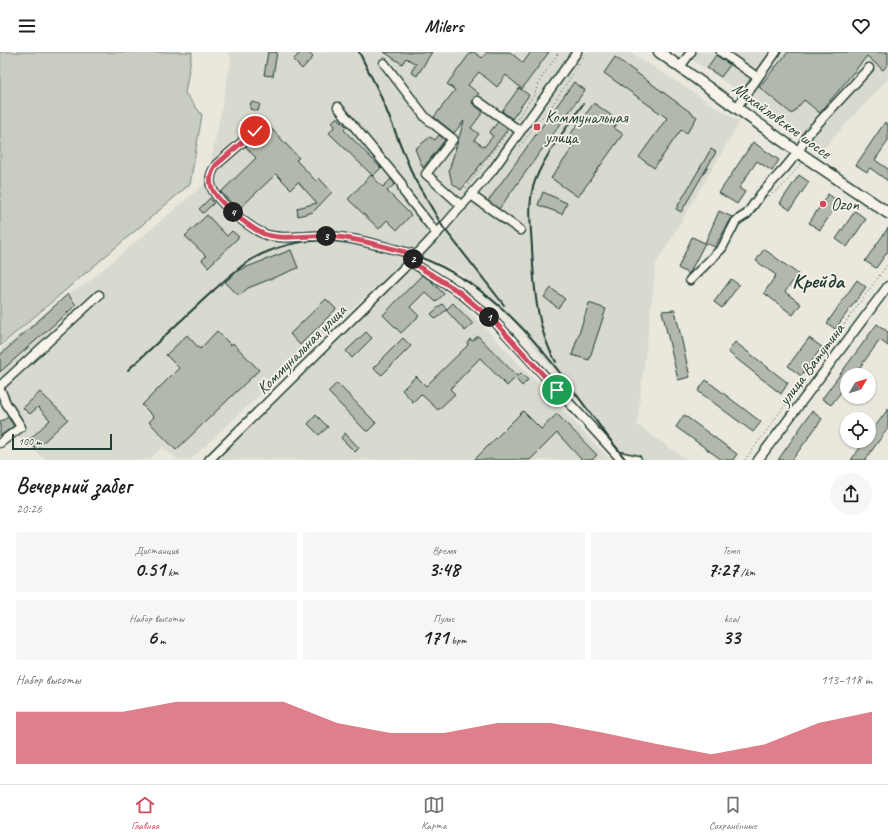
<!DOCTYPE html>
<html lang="ru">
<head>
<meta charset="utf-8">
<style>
  body { margin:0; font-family:Caveat,sans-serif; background:#f6f6f6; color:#202124; height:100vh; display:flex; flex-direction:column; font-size:15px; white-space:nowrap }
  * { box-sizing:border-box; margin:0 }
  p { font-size:13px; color:#757577 }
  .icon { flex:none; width:22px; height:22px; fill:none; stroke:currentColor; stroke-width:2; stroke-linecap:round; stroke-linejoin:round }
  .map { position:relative; height:408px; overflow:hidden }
  .drawer { display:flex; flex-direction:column; background:#fff; flex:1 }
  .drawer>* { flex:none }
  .needle { width:26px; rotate:52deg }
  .buttons { position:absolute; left:840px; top:316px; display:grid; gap:8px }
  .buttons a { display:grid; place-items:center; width:36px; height:36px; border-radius:50%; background:#fff; box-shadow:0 1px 3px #0004; font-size:20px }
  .scale { position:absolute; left:12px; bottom:10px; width:100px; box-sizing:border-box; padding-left:4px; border:2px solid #1f3d34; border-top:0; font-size:11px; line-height:14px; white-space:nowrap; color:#1f3d34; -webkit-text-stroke:3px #f7f3e8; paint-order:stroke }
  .pin { position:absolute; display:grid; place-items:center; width:34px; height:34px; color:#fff; margin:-17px; border:2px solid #fff; border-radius:50%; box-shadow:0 1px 4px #0007 }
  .km { position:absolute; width:20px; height:20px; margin:-10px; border-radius:50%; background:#222; color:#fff; font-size:11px; line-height:20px; text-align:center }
  .round { display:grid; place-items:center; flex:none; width:42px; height:42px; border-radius:21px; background:#f6f6f6 }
  .summary { display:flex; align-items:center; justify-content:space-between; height:68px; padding:0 16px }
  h1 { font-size:22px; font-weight:700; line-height:30px }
  .figures { display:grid; grid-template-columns:repeat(3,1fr); gap:6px; height:68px; padding:4px 16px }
  .figures div { display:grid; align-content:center; border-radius:4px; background:#f6f6f6; text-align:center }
  .figures b { font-size:20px; font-weight:700 }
  .figures small { font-size:11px; font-weight:400 }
  .figures p { font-size:11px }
  .chart { height:112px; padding:8px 16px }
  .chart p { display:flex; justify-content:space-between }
  .chart svg { width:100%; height:72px; margin-top:4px; fill:#d1495b; opacity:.7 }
  header { display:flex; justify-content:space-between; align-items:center; height:52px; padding:0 16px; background:#fff; font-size:18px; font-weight:700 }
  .tabs { display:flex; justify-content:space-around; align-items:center; height:56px; border-top:1px solid #e0e0e0; background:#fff; font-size:11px; color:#757577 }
  .tabs a { display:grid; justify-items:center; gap:2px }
  .tabs .on { color:#d1495b }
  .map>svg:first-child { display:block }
  .built { fill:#d9dacf }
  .green { fill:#c8ccc1; stroke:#74847a }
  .building { fill:#b2b8ae; stroke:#1f3d34 }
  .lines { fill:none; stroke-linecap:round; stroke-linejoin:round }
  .minor-casing { stroke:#1f3d34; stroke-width:11 }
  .major-casing { stroke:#1f3d34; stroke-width:13 }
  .path { stroke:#1f3d34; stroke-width:1; stroke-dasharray:1 3; stroke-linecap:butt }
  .minor { stroke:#f7f3e8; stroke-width:8 }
  .major { stroke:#f7f3e8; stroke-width:10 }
  .rail { stroke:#1f3d34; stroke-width:2 }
  .route-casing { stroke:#fff; stroke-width:8 }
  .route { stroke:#d1495b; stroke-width:5 }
  .poi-dot { fill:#d1495b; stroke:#f7f3e8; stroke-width:1.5 }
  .labels { text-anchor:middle; stroke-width:3.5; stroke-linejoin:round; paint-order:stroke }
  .poi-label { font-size:17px; fill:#1f3d34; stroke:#f7f3e8; text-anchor:start }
  .street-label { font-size:17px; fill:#1f3d34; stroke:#f7f3e8 }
  .district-label { font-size:21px; font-weight:bold; fill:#1f3d34; stroke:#f7f3e8 }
</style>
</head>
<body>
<header><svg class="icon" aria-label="menu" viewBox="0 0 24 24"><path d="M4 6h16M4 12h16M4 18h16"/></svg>Milers<svg class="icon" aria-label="heart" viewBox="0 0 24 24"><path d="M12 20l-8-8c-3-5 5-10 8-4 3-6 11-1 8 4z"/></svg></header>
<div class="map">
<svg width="888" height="408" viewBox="0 0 888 408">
  <rect width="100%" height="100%" fill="#eae8dd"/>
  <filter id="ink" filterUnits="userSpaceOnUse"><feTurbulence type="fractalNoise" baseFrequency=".025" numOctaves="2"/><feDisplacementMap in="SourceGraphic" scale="8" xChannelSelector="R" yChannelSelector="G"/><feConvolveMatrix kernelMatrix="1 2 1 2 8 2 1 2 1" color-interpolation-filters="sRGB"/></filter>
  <g filter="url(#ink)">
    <g class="built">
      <polygon points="228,0 630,0 740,70 656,212 637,373 687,408 627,408 516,272 462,222 414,199 190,408 178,408 163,395 149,408 46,408 17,384 28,374 0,344 0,298 65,244 88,230 207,130 231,8"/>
      <polygon points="681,0 888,0 888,27 823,97"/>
      <polygon points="415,214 454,243 610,408 214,408"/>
    </g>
    <polygon class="green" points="0,0 192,0 185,41 202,63 190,132 0,294"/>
    <g class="building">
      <polygon points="268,0 277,0 273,24 264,23"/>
      <polygon points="301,0 308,0 313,5 302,17 293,8"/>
      <polygon points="384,0 432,0 417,24 411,20 416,12 406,6 402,12"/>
      <polygon points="471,0 474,0 482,6 487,0 510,0 523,11 531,0 549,0 522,37 506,23 497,35 479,20 468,33 479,42 474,46 472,51 483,60 471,76 479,82 474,88 484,95 493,84 489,81 498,70 508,77 461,138 452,131 449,118 464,69 454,81 434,65 455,38 447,32"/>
      <polygon points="788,0 888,0 888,12 883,18 867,4 820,61 804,48 792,62 759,35"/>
      <polygon points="716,3 730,13 721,25 707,16"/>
      <polygon points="615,5 697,65 687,81 681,78 654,116 639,105 667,66 604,21"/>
      <polygon points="574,30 585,38 499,157 488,149"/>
      <polygon points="519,36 529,43 512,67 502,59"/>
      <polygon points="251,50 260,52 258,59 250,57"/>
      <polygon points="594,51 619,69 614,76 623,82 578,145 551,126 574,94 566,88"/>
      <polygon points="337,65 347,75 344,78 381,116 373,124 329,81 335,74 332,70"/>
      <polygon points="885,70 888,73 888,89 875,108 888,117 888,129 870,116 867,120 856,113"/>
      <polygon points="269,74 299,106 296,108 316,129 319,126 332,140 313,160 298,164 297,156 317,151 298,130 291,137 276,122 238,158 221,140 256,106 246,95"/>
      <polygon points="439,83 445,88 423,116 415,97 430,85 435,88"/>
      <polygon points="753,90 779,108 772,119 757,109 739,136 745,140 737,152 719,141"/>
      <polygon points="711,97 716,100 681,160 676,157"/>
      <polygon points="371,123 383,135 391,127 395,132 387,139 411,163 397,178 387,168 379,177 348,147"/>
      <polygon points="799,123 809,130 790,158 780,151"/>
      <polygon points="543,140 567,151 562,162 538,153"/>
      <polygon points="828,142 839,150 820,178 809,171"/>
      <polygon points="210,146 214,151 203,161 199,157"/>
      <polygon points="719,159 732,165 715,195 705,191"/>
      <polygon points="855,159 866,167 847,195 836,187"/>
      <polygon points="207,163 227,184 232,179 239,185 208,215 202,208 206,204 185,184"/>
      <polygon points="888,176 888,199 876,216 865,209"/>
      <polygon points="692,185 705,191 689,222 678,216"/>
      <polygon points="764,197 798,222 785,240 801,252 793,263 764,241 776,223 756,209"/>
      <polygon points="291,198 298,216 248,236 239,244 225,230 239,218"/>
      <polygon points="422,223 430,228 444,242 436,250 425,240 410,255 419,264 401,281 383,263"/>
      <polygon points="731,227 739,233 722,256 714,250"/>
      <polygon points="857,228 866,235 835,277 827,271"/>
      <polygon points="551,236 565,247 558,256 544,245"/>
      <polygon points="68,242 76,253 0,320 0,303"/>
      <polygon points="326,247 336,257 300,293 290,282"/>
      <polygon points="453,251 473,272 465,279 446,258"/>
      <polygon points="589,251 606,257 589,308 572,303"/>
      <polygon points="442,252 447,257 436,267 431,262"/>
      <polygon points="675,258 690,325 678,328 662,259"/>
      <polygon points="877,272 888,280 888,294 880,288 854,323 847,323 847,332 831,353 822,347"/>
      <polygon points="217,279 231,293 233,291 259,318 176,398 149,370 154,365 142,353 179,316 166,303 187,283 200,297"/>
      <polygon points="366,280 372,286 352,306 346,299"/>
      <polygon points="478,284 517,324 521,321 528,328 522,334 515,326 507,334 480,306 450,337 455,342 438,358 421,342 413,350 402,338 416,324 426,334 468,293 467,291 470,287 472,289"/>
      <polygon points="403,286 411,294 382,323 373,316"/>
      <polygon points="809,286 822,295 801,324 788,314"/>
      <polygon points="735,290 788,331 781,342 728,300"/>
      <polygon points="706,328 761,370 753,380 698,339"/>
      <polygon points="337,331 376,371 367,380 328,340"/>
      <polygon points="40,340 68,367 36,397 28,389 50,368 38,355 30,362 23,356"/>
      <polygon points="888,357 888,376 865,408 851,408 865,389 869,389 869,383"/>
      <polygon points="523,359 541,377 557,362 597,403 592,408 582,408 557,381 530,408 474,408"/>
      <polygon points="812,359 822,367 792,408 778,408"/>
      <polygon points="316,363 328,375 319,383 308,372"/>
      <polygon points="684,363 737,402 733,408 722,408 676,375"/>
      <polygon points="8,365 14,374 0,384 0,370"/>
      <polygon points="345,381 359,396 355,400 341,386"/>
    </g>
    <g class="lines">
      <g class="minor-casing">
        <g id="minor">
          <polyline points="721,0 757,25"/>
          <polyline points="384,11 426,66 453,87 426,122 462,154"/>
          <polyline points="680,15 691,0"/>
          <polyline points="478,49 520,79"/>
          <polyline points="338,55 401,131 404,140 437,182"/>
          <polyline points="737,55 776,0"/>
          <path d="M255,79L216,113C212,119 209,126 211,133C214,148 250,176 264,182C284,189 307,182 328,184C358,186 388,196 417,203"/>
          <polyline points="471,143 520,178"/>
          <polyline points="411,210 458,239 496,271 618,404 637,408"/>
          <polyline points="690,228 722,196 736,169 747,162 761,142 785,116 798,100 809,81 869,16"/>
          <polyline points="0,334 99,243"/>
          <polyline points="0,337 6,351 21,375 0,391"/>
          <polyline points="209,408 403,217 443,175 492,119 577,0"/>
          <polyline points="758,408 888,234"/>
        </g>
      </g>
      <g class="major-casing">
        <polyline id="major" points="659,0 798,100 888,161"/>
      </g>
      <g class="path">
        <polyline points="517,67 534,43 540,28 559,0"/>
        <polyline points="520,94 553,52 587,0"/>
        <polyline points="466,136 508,79"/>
        <polyline points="769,144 784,133 800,112"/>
        <polyline points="745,408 888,212"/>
      </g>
      <use href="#minor" class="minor"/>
      <use href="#major" class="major"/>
      <g class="rail">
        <polyline points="359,0 379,40 414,126 443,175 504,253"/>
        <path d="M556,310C536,277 534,234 532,196C531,176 528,155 533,135C540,109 567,75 583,52"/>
        <path d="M128,318C153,295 177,272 202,249C221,232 239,213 262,202C299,185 335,186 374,194C388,198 404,199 417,204C517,241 563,330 626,408"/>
      </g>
    </g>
  </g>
  <g class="lines" filter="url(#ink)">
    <g class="route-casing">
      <path id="route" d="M255,79L216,113C212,119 209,126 211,133C214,148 250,176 264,182C284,189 307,182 328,184C358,186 388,196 417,203L411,210L458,239L496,271L557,338"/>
    </g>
    <use href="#route" class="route"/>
  </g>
  <g class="poi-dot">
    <rect x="533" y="71" width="8" height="8" rx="2"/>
    <circle cx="823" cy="152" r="4"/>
  </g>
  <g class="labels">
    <g class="poi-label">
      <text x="545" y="71">Коммунальная<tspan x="545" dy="20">улица</tspan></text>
      <text x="831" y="158">Ozon</text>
    </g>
    <g class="street-label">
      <text transform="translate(782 68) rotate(36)" y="6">Михайловское шоссе</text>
      <text transform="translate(301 297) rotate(-45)" y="6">Коммунальная улица</text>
      <text transform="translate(811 312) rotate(-53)" y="6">улица Ватутина</text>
    </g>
    <g class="district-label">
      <text x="818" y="236">Крейда</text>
    </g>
  </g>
</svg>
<div class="buttons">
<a><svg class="needle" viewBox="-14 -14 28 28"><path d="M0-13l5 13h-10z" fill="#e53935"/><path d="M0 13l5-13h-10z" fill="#757577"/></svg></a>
<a><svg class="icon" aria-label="locate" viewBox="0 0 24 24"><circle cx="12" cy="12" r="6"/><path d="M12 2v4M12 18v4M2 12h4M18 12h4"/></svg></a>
</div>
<div class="scale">100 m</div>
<div class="pin" style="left:557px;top:338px;background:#1e9e55"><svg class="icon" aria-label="arrive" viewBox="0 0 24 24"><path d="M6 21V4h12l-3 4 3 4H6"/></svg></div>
<div class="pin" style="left:255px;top:79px;background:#d93025"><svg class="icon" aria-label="check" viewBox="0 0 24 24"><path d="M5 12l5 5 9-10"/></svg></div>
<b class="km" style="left:489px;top:265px">1</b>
<b class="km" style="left:413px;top:207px">2</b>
<b class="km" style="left:326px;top:184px">3</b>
<b class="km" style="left:233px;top:160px">4</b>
</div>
<section class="drawer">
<div class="summary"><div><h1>Вечерний забег</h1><p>20:26</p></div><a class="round"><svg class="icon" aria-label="share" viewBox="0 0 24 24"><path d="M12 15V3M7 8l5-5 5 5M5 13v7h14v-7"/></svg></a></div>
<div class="figures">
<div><p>Дистанция</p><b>0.51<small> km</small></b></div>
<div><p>Время</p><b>3:48</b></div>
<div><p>Темп</p><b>7:27<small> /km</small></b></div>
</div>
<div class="figures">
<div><p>Набор высоты</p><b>6<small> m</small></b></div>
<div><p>Пульс</p><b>171<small> bpm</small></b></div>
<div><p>kcal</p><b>33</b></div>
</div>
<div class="chart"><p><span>Набор высоты</span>113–118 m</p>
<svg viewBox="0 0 160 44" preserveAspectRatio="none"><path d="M0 44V12L10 12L20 12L30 6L40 6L50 6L60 19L70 25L80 25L90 19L100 19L110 25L120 32L130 38L140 32L150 19L160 12V44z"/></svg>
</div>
</section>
<nav class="tabs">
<a class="on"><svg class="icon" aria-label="home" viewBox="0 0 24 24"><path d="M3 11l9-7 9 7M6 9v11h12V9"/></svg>Главная</a>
<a><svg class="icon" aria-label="map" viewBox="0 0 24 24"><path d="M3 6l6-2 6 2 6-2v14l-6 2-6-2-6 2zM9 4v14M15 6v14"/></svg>Карта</a>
<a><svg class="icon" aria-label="saved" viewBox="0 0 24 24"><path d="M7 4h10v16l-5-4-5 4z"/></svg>Сохранённые</a>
</nav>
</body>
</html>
